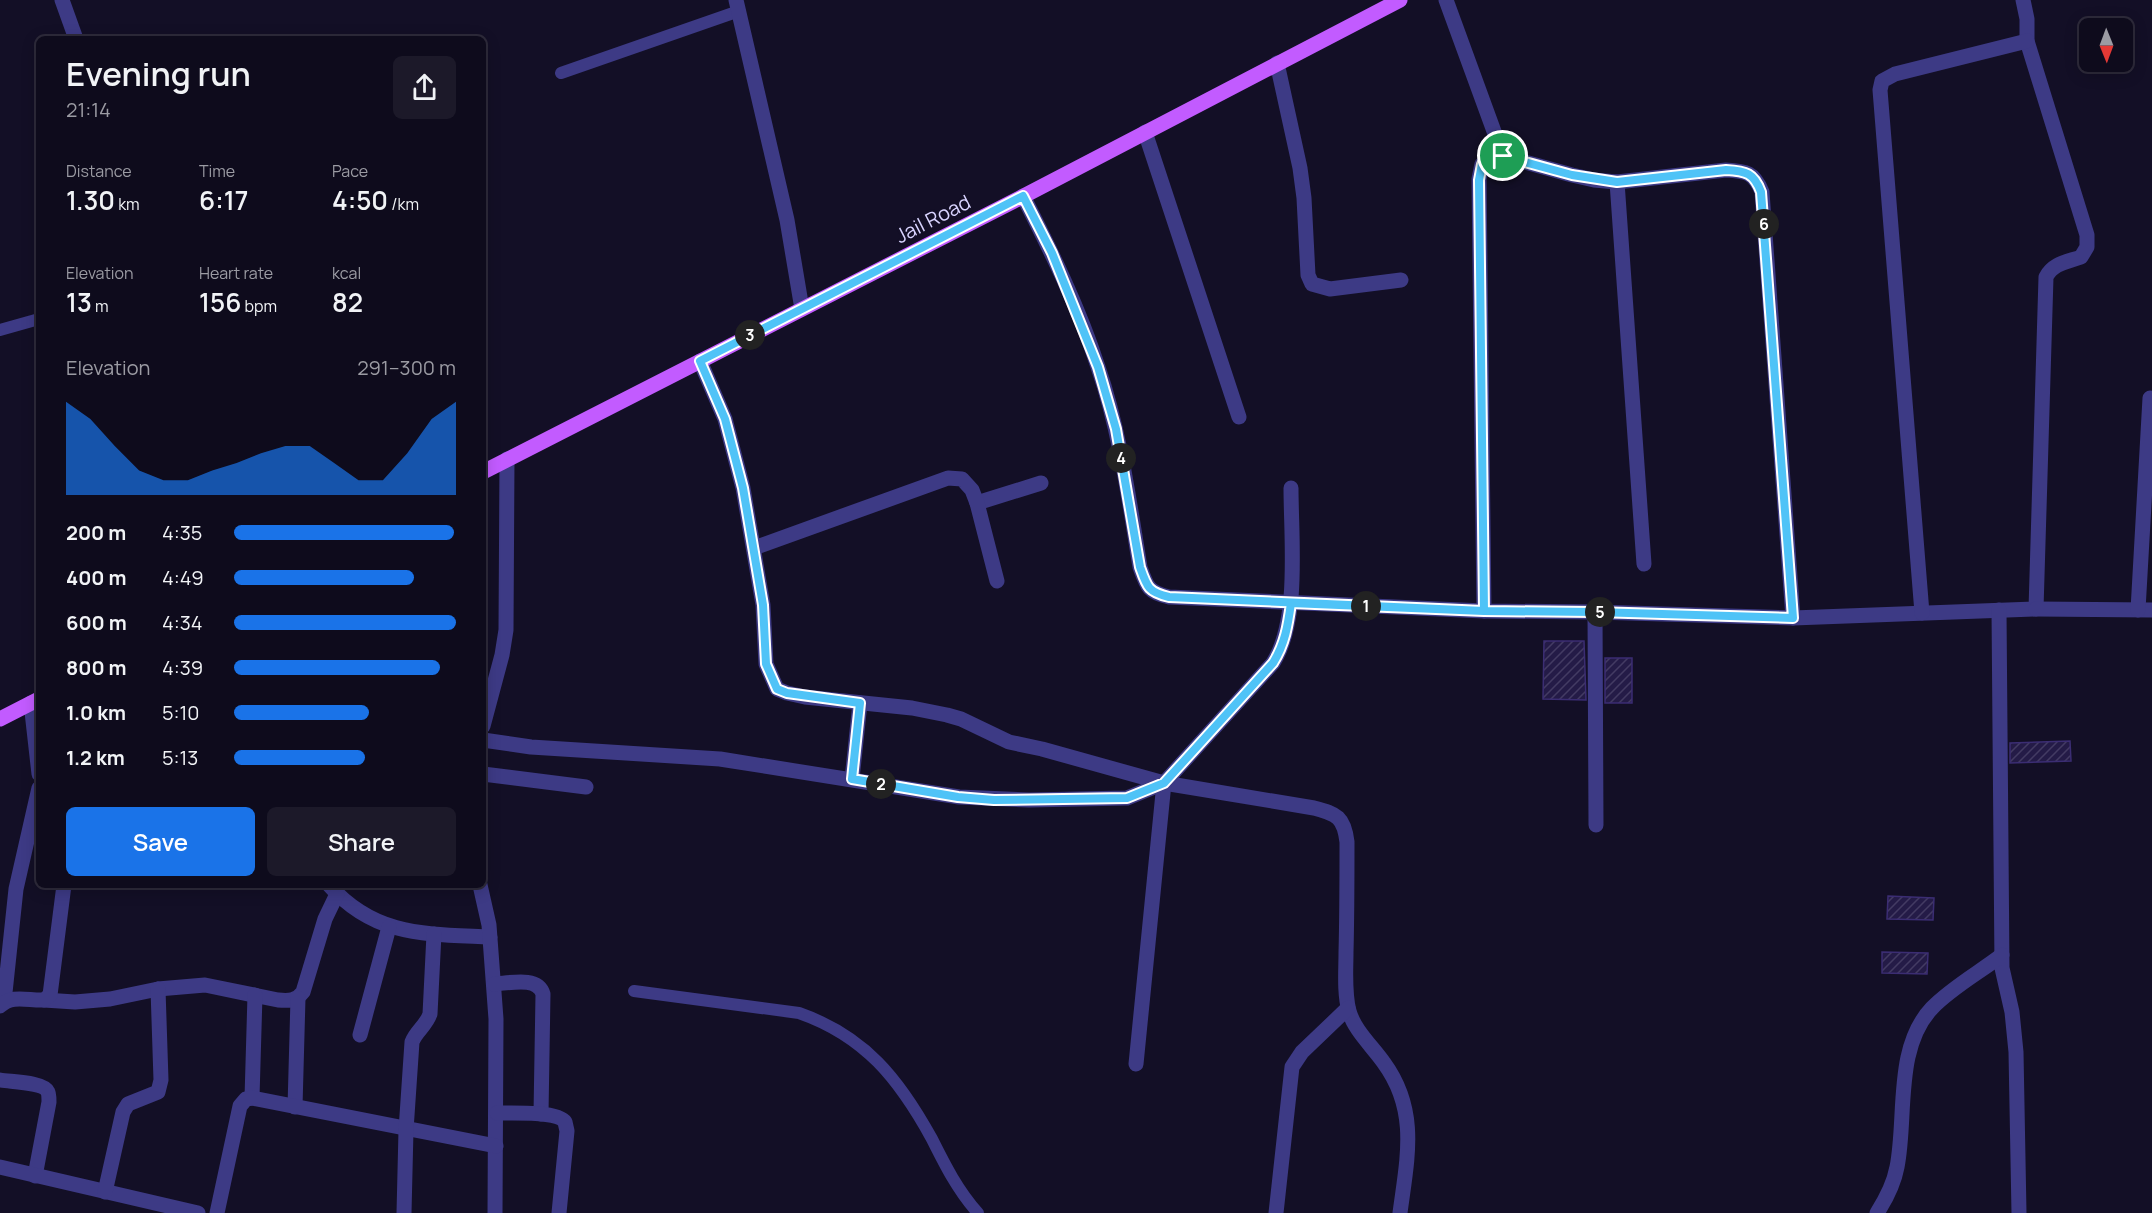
<!DOCTYPE html>
<html lang="en">
<head>
<meta charset="utf-8">
<style>
  body { margin:0; font-family:Manrope,sans-serif; background:#1c1929; color:#f1f3f6; height:100vh; display:flex; flex-direction:column; font-size:22px; white-space:nowrap }
  * { box-sizing:border-box; margin:0 }
  p { font-size:20px; color:#9b9ba3 }
  .icon { flex:none; width:33px; height:33px; fill:none; stroke:currentColor; stroke-width:2; stroke-linecap:round; stroke-linejoin:round }
  .map { position:relative; flex:1; overflow:hidden }
  .drawer { position:absolute; left:36px; top:36px; width:450px; height:852px; display:flex; flex-direction:column; background:#0e0b1c; border-radius:9px; box-shadow:0 3px 15px #0003,0 0 0 2px #2e2b3b }
  .drawer>* { flex:none }
  .needle { width:39px; rotate:179deg }
  .tools { position:absolute; left:2079px; top:18px; display:grid; gap:12px }
  .tools a { display:grid; place-items:center; width:54px; height:54px; border-radius:9px; background:#0e0b1c; box-shadow:0 3px 15px #0003,0 0 0 2px #2e2b3b; font-size:30px }
  .pin { position:absolute; display:grid; place-items:center; width:51px; height:51px; color:#fff; margin:-26px; border:3px solid #fff; border-radius:50%; box-shadow:0 2px 6px #0007 }
  .km { position:absolute; width:30px; height:30px; margin:-15px; border-radius:50%; background:#222; color:#fff; font-size:16px; line-height:30px; text-align:center }
  .round { display:grid; place-items:center; flex:none; width:63px; height:63px; border-radius:9px; background:#1c1929 }
  .head { display:flex; align-items:center; justify-content:space-between; height:102px; padding:0 30px }
  h1 { font-size:33px; font-weight:600; line-height:45px }
  .figures { display:grid; grid-template-columns:repeat(3,1fr); gap:9px; height:102px; padding:6px 30px }
  .figures div { display:grid; align-content:center }
  .figures b { font-size:26px; font-weight:600 }
  .figures small { font-size:16px; font-weight:400 }
  .figures p { font-size:16px }
  .chart { height:168px; padding:12px 30px }
  .chart p { display:flex; justify-content:space-between }
  .chart svg { width:100%; height:108px; margin-top:6px; fill:#1a73e8; opacity:.7 }
  .primary-button { display:flex; gap:12px; margin-top:auto; padding:12px 30px }
  .primary-button a { flex:1; height:69px; border-radius:9px; background:#1a73e8; color:#fff; font-size:24px; font-weight:600; line-height:69px; text-align:center }
  .primary-button a+a { background:#1c1929; color:#f1f3f6 }
  ul { padding:0 30px; list-style:none; font-size:20px }
  li { display:grid; grid-template-columns:96px 72px 1fr; align-items:center; height:45px }
  li i { height:15px; border-radius:8px; background:#1a73e8 }
  .map>svg:first-child { display:block }
  .building { fill:url(#building-hatch); stroke:#3b2d73; stroke-width:1.5 }
  .lines { fill:none; stroke-linecap:round; stroke-linejoin:round }
  .service { stroke:#3d3a85; stroke-width:12 }
  .minor { stroke:#3d3a85; stroke-width:15 }
  .primary { stroke:#c25bff; stroke-width:15 }
  .route-casing { stroke:#fff; stroke-width:12 }
  .route { stroke:#4fc3f7; stroke-width:8 }
  .labels { text-anchor:middle; stroke-width:4.5; stroke-linejoin:round; paint-order:stroke }
  .street-label { font-size:20px; fill:#d9d4ff; stroke:#130f26 }
</style>
</head>
<body>
<div class="map">
<svg width="2152" height="1213" viewBox="0 0 2152 1213">
  <defs>
    <pattern id="building-hatch" width="6" height="6" patternUnits="userSpaceOnUse" patternTransform="scale(1.5)"><rect width="6" height="6" fill="#241b47"/><path d="M-1 1l2-2M0 6l6-6M5 7l2-2" fill="none" stroke="#433b63"/></pattern>
  </defs>
  <rect width="100%" height="100%" fill="#130f26"/>
  <g class="building">
    <polygon points="1544,641 1584,641 1586,700 1543,699"/>
    <rect x="1605" y="658" width="27" height="45"/>
    <polygon points="2070,741 2071,761 2010,763 2010,743"/>
    <polygon points="1888,896 1934,898 1933,920 1887,919"/>
    <polygon points="1882,952 1928,953 1927,974 1882,973"/>
  </g>
  <g class="lines">
    <g class="service">
      <polyline points="561,73 739,11"/>
      <polyline points="0,330 39,319"/>
      <path d="M634,991L799,1013C865,1036 899,1079 932,1139C945,1165 958,1191 978,1213"/>
    </g>
    <g class="minor">
      <polyline points="62,0 76,39"/>
      <polyline points="736,0 787,220 802,309"/>
      <polyline points="1446,0 1503,156"/>
      <polyline points="1277,63 1300,168 1304,198 1308,275 1312,284 1330,289 1401,280"/>
      <polyline points="1145,132 1239,417"/>
      <polyline points="1617,182 1644,564"/>
      <path d="M1023,196C1051,251 1079,308 1098,367C1120,431 1129,500 1140,567C1147,587 1148,592 1169,597L1484,611L1595,612L1793,618L2036,609L2046,277C2053,263 2067,262 2081,257L2087,247V235L2027,41V19L2023,0"/>
      <path d="M700,361L725,419L743,488L763,605L766,664L777,689L787,693L805,697L912,708L947,715L961,719L1009,742L1042,749L1164,783L1314,808C1337,814 1344,817 1347,842C1347,878 1347,915 1346,952C1346,971 1344,992 1349,1011C1354,1030 1373,1047 1384,1063C1419,1111 1407,1159 1400,1213"/>
      <polyline points="977,503 1041,483"/>
      <polyline points="754,548 948,478 962,479 972,490 977,503 997,581"/>
      <polyline points="2036,609 2152,610"/>
      <polyline points="1999,610 2002,968 2012,1012 2016,1052 2019,1213"/>
      <polyline points="2138,610 2150,398"/>
      <path d="M1484,611L1479,179L1482,164L1490,159L1503,156L1572,175L1594,180L1617,182L1726,170C1746,171 1754,172 1762,192L1793,618"/>
      <polyline points="1595,612 1596,825"/>
      <polyline points="1922,613 1880,90 1882,81 1895,74 2027,41"/>
      <polyline points="31,703 39,774"/>
      <polyline points="483,726 502,655 506,630 507,459"/>
      <path d="M483,740L531,747L720,759L959,797L1029,800L1127,798L1164,783L1273,663C1300,620 1291,539 1291,488"/>
      <polyline points="483,774 586,787"/>
      <polyline points="852,779 860,703"/>
      <path d="M329,885C375,937 426,934 490,937"/>
      <polyline points="480,885 489,925 496,1019 495,1213"/>
      <path d="M494,984C510,983 538,976 543,994L541,1114"/>
      <path d="M44,1000L75,1002L110,999L158,989L205,985L278,1000C289,1001 296,1001 303,992L325,919L337,894"/>
      <polyline points="4,1002 16,889 39,788"/>
      <path d="M0,1006C12,994 29,1001 44,1000L50,995L64,885"/>
      <polyline points="360,1035 389,927"/>
      <polyline points="1136,1064 1164,783"/>
      <path d="M0,1080C10,1082 44,1082 48,1092C49,1093 49,1101 49,1102L35,1176"/>
      <polyline points="252,1098 255,995"/>
      <polyline points="295,1107 298,998"/>
      <path d="M497,1113C510,1113 558,1111 565,1122C565,1122 567,1131 567,1131L559,1213"/>
      <polyline points="0,1167 198,1213"/>
      <polyline points="105,1192 123,1112 128,1104 158,1092 161,1080 158,989"/>
      <polyline points="217,1213 240,1106 246,1099 252,1098 496,1146"/>
      <path d="M404,1213L406,1130L412,1042C416,1031 426,1026 430,1014L434,934"/>
      <polyline points="1276,1213 1292,1067 1302,1052 1348,1008"/>
      <path d="M1877,1213C1886,1199 1894,1183 1897,1167C1907,1117 1894,1048 1932,1008C1951,988 1980,972 2002,955"/>
    </g>
    <g class="primary">
      <polyline points="483,472 1016,200 1400,0"/>
      <polyline points="0,719 39,699"/>
    </g>
  </g>
  <g class="lines">
    <g class="route-casing">
      <path id="route" d="M1503,156L1490,159L1482,164L1479,180L1484,611L1291,603C1288,625 1285,644 1273,663L1164,783L1127,798L994,800L958,797L852,779L860,703L787,693L777,689L766,664L763,605L743,488L725,419L700,361L1023,196L1052,253L1098,367L1116,429L1140,567C1147,587 1148,592 1169,597L1484,611L1595,612L1793,618L1761,192C1754,173 1746,171 1726,170L1617,182L1572,175L1503,156"/>
    </g>
    <use href="#route" class="route"/>
  </g>
  <g class="labels">
    <g class="street-label">
      <text transform="translate(933 219) rotate(-27)" y="7">Jail Road</text>
    </g>
  </g>
</svg>
<div class="tools">
<a><svg class="needle" viewBox="-14 -14 28 28"><path d="M0-13l5 13h-10z" fill="#e53935"/><path d="M0 13l5-13h-10z" fill="#9b9ba3"/></svg></a>
</div>
<div class="pin" style="left:1503px;top:156px;background:#1e9e55"><svg class="icon" aria-label="arrive" viewBox="0 0 24 24"><path d="M6 21V4h12l-3 4 3 4H6"/></svg></div>
<b class="km" style="left:1366px;top:606px">1</b>
<b class="km" style="left:881px;top:784px">2</b>
<b class="km" style="left:750px;top:335px">3</b>
<b class="km" style="left:1121px;top:458px">4</b>
<b class="km" style="left:1600px;top:612px">5</b>
<b class="km" style="left:1764px;top:224px">6</b>
<section class="drawer">
<div class="head"><div><h1>Evening run</h1><p>21:14</p></div><a class="round"><svg class="icon" aria-label="share" viewBox="0 0 24 24"><path d="M12 15V3M7 8l5-5 5 5M5 13v7h14v-7"/></svg></a></div>
<div class="figures">
<div><p>Distance</p><b>1.30<small> km</small></b></div>
<div><p>Time</p><b>6:17</b></div>
<div><p>Pace</p><b>4:50<small> /km</small></b></div>
</div>
<div class="figures">
<div><p>Elevation</p><b>13<small> m</small></b></div>
<div><p>Heart rate</p><b>156<small> bpm</small></b></div>
<div><p>kcal</p><b>82</b></div>
</div>
<div class="chart"><p><span>Elevation</span>291–300 m</p>
<svg viewBox="0 0 160 44" preserveAspectRatio="none"><path d="M0 44V6L10 13L20 24L30 34L40 38L50 38L60 34L70 31L80 27L90 24L100 24L110 31L120 38L130 38L140 27L150 13L160 6V44z"/></svg>
</div>
<ul>
<li><b>200 m</b>4:35<i style="width:99%"></i></li>
<li><b>400 m</b>4:49<i style="width:81%"></i></li>
<li><b>600 m</b>4:34<i style="width:100%"></i></li>
<li><b>800 m</b>4:39<i style="width:93%"></i></li>
<li><b>1.0 km</b>5:10<i style="width:61%"></i></li>
<li><b>1.2 km</b>5:13<i style="width:59%"></i></li>
</ul>
<div class="primary-button"><a>Save</a><a>Share</a></div>
</section>
</div>
</body>
</html>
